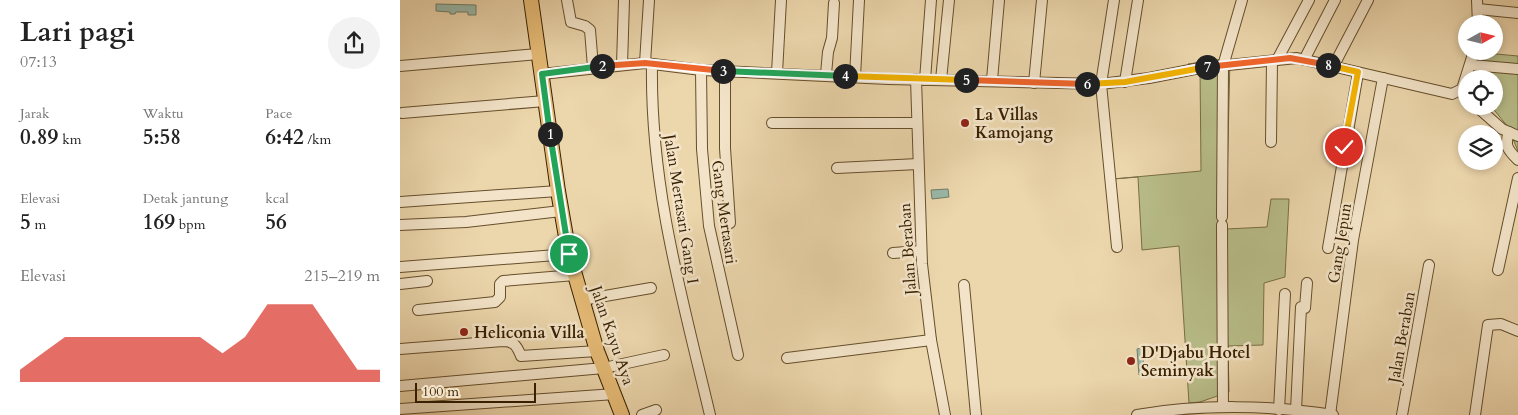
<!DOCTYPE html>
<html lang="id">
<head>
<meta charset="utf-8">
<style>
  body { margin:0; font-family:Cardo,serif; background:#f2f2f2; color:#222; height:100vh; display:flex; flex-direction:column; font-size:19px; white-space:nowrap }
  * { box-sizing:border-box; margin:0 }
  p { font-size:16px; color:#767676 }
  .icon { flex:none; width:28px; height:28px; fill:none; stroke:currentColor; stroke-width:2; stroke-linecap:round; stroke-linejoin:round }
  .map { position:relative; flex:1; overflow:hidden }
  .details { display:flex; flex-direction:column; background:#fff; width:400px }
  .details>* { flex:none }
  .needle { width:32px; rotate:82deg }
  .buttons { position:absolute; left:1058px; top:15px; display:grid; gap:10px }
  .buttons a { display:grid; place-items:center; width:45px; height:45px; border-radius:50%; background:#fff; box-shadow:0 2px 8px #0003; font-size:25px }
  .scale { position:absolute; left:15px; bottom:12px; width:121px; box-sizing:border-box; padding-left:5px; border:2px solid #382000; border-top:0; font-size:14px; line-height:18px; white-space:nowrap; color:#382000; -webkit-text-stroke:4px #f3e4c9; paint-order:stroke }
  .pin { position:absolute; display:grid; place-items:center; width:42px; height:42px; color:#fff; margin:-21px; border:2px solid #fff; border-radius:50%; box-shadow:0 1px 5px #0007 }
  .km { position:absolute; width:25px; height:25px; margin:-12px; border-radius:50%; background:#222; color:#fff; font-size:14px; line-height:25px; text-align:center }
  .round { display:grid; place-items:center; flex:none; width:52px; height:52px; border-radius:26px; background:#f2f2f2 }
  .overview { display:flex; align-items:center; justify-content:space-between; height:85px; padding:0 20px }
  h1 { font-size:28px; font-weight:700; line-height:38px }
  .metrics { display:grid; grid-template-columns:repeat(3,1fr); gap:8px; height:85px; padding:5px 20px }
  .metrics div { display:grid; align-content:center }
  .metrics b { font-size:21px; font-weight:700 }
  .metrics small { font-size:14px; font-weight:400 }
  .metrics p { font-size:14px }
  .chart { height:140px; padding:10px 20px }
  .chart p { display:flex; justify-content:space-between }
  .chart svg { width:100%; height:90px; margin-top:5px; fill:#d93025; opacity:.7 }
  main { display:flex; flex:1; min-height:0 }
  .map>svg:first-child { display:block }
  .green { fill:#b8bd89; stroke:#786e44 }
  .water { fill:#99b9aa; stroke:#727c66 }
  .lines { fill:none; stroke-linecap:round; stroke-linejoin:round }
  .minor-casing { stroke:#654e2b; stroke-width:12 }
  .major-casing { stroke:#382000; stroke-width:16 }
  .minor { stroke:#f3e4c9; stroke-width:10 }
  .major { stroke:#e6bb76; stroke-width:14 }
  .split-1-casing { stroke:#fff; stroke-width:10 }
  .split-2-casing { stroke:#fff; stroke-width:10 }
  .split-3-casing { stroke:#fff; stroke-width:10 }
  .split-4-casing { stroke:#fff; stroke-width:10 }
  .split-5-casing { stroke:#fff; stroke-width:10 }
  .split-6-casing { stroke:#fff; stroke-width:10 }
  .split-7-casing { stroke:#fff; stroke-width:10 }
  .split-8-casing { stroke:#fff; stroke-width:10 }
  .split-9-casing { stroke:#fff; stroke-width:10 }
  .split-1 { stroke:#22a559; stroke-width:6 }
  .split-2 { stroke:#22a559; stroke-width:6 }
  .split-3 { stroke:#f0652b; stroke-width:6 }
  .split-4 { stroke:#22a559; stroke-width:6 }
  .split-5 { stroke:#f5b400; stroke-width:6 }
  .split-6 { stroke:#f0652b; stroke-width:6 }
  .split-7 { stroke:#f5b400; stroke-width:6 }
  .split-8 { stroke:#f0652b; stroke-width:6 }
  .split-9 { stroke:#f5b400; stroke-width:6 }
  .poi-dot { fill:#8f2418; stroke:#f3e4c9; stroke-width:2 }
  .labels { text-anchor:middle; stroke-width:5; stroke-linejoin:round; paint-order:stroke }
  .poi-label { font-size:16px; font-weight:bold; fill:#382000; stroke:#f3e4c9; text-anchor:start }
  .street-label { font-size:16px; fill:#382000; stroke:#f3e4c9 }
</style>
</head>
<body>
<main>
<section class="details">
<div class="overview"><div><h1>Lari pagi</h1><p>07:13</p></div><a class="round"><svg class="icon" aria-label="share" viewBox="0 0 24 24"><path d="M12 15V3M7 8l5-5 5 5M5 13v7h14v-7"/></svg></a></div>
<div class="metrics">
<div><p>Jarak</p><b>0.89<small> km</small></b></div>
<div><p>Waktu</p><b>5:58</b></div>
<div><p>Pace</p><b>6:42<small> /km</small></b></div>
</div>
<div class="metrics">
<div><p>Elevasi</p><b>5<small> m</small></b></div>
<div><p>Detak jantung</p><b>169<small> bpm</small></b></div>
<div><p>kcal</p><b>56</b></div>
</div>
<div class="chart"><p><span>Elevasi</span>215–219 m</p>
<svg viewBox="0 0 160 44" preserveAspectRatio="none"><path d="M0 44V38L10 30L20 22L30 22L40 22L50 22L60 22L70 22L80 22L90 30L100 22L110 6L120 6L130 6L140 22L150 38L160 38V44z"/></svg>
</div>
</section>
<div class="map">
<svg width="1118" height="415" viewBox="0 0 1118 415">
  <rect width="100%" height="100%" fill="#ecd6ac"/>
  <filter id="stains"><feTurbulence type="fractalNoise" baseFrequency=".004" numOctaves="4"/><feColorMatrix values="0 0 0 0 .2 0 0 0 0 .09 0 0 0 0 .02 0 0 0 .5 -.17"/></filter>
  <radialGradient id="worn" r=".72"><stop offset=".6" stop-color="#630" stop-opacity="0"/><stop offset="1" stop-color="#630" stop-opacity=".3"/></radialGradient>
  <g class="green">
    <polygon points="1074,52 1118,56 1118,151 1108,127 1091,106 1094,106 1094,79 1066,79"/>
    <polygon points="830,58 826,229 867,227 871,199 889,199 885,277 864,283 863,345 828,346 829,392 800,402 789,403 779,246 742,250 738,177 713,179 801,171 800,68 788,64"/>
  </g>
  <g class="water">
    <polygon points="36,4 76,5 76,15 68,15 68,12 56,12 55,14 50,14 50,12 36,11"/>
    <polygon points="548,189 549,197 532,199 531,190"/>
    <polygon points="742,348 745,374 739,375 737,349"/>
  </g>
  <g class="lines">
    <g class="minor-casing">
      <g id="minor">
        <polyline points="167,0 171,22 185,26 190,30 193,67"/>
        <polyline points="714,0 701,84 717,247"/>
        <polyline points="1077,0 1078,24"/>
        <polyline points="1078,9 1118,13"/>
        <polyline points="877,60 909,0"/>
        <polyline points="904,60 935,0"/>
        <polyline points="245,63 249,0"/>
        <path d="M252,64C250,187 282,297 310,415"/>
        <polyline points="222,65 224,0"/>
        <polyline points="1071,65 1118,69"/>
        <polyline points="0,66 138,54"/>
        <polyline points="933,67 968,0"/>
        <polyline points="301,70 302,149 309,226 338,355"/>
        <polyline points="325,71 325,148 330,223"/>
        <polyline points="377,73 381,0"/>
        <polyline points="142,74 245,63 301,70 488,79 701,84 749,78 800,68 897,58 1052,94 1062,89 1074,51"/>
        <polyline points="426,74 428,52 432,38 434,3"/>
        <polyline points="455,77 459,0"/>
        <polyline points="516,79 522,264 531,340 545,415"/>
        <polyline points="525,80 531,0"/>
        <polyline points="541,80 549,0"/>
        <polyline points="592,80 599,0"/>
        <polyline points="725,82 738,0"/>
        <polyline points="634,83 642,0"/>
        <polyline points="1076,106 1102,129 1118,136"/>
        <polyline points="2,113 145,101"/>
        <polyline points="372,123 516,123"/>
        <path d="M1109,132C1104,146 1108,150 1118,160"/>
        <polyline points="871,142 872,61"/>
        <polyline points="437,168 518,164"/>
        <polyline points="0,202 158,191"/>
        <polyline points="822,217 823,66 842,0"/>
        <polyline points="0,225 66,222 161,211"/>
        <polyline points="822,225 823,407"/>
        <polyline points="928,248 958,73"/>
        <polyline points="493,253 521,251"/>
        <polyline points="0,267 169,254"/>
        <polyline points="1098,270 1118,178"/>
        <polyline points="0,284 27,281"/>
        <polyline points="564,285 576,415"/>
        <polyline points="182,300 251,288"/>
        <polyline points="18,310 95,302 100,297 100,284 103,281 175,275"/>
        <path d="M0,349L103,341C114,341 117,346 121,356L197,351"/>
        <polyline points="387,358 531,340"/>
        <polyline points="0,386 204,368 264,355"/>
        <polyline points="0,409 215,394"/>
        <polyline points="879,410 885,294"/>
        <polyline points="896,410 901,307 905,308 907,283"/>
        <polyline points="242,415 256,410"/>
        <path d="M737,415C799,404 871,405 933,415"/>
        <polyline points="930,415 953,240 983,78"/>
        <polyline points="1002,415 1029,265"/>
        <polyline points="1075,415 1088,325 1101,324 1118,331"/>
      </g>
    </g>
    <g class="major-casing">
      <polyline id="major" points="131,0 158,191 169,254 197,351 222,415"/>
    </g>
    <use href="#minor" class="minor"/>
    <use href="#major" class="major"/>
  </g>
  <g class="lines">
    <g class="split-1-casing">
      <polyline id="split-1" points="150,134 169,254"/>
    </g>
    <g class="split-2-casing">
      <polyline id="split-2" points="150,134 142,74 202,66"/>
    </g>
    <g class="split-3-casing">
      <polyline id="split-3" points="202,66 245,63 323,71"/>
    </g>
    <g class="split-4-casing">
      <polyline id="split-4" points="323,71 445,76"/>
    </g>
    <g class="split-5-casing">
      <polyline id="split-5" points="445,76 566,80"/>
    </g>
    <g class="split-6-casing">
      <polyline id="split-6" points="566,80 687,84"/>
    </g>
    <g class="split-7-casing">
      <polyline id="split-7" points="687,84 725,82 807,67"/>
    </g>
    <g class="split-8-casing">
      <polyline id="split-8" points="807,67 890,58 928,65"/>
    </g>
    <g class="split-9-casing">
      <polyline id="split-9" points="928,65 958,72 944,147"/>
    </g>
    <use href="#split-1" class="split-1"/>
    <use href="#split-2" class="split-2"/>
    <use href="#split-3" class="split-3"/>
    <use href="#split-4" class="split-4"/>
    <use href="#split-5" class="split-5"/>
    <use href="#split-6" class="split-6"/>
    <use href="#split-7" class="split-7"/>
    <use href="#split-8" class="split-8"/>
    <use href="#split-9" class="split-9"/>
  </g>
  <g class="poi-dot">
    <circle cx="565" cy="123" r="5"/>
    <circle cx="64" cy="332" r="5"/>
    <circle cx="731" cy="361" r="5"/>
  </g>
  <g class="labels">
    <g class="poi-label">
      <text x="575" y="120">La Villas<tspan x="575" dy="18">Kamojang</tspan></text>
      <text x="74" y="338">Heliconia Villa</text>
      <text x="741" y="358">D'Djabu Hotel<tspan x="741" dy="18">Seminyak</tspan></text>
    </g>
    <g class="street-label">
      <text transform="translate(282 209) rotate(81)" y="6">Jalan Mertasari Gang I</text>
      <text transform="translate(325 212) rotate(82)" y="6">Gang Mertasari</text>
      <text transform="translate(939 243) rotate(-81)" y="6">Gang Jepun</text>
      <text transform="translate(507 249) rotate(-94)" y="6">Jalan Beraban</text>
      <text transform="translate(213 335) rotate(71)" y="6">Jalan Kayu Aya</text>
      <text transform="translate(1001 337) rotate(-80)" y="6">Jalan Beraban</text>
    </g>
  </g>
  <rect width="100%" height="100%" filter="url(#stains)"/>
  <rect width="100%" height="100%" fill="url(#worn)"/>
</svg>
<div class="buttons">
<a><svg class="needle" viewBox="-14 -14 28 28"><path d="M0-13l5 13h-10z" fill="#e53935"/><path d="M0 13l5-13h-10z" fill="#767676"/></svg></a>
<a><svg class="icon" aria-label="locate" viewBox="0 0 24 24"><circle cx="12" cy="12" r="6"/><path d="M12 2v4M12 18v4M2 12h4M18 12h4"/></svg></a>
<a><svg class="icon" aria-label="layers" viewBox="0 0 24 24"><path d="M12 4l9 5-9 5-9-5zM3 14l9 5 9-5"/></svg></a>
</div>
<div class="scale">100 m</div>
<div class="pin" style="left:169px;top:254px;background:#1e9e55"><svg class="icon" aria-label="arrive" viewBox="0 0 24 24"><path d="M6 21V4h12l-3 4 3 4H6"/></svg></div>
<div class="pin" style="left:944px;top:147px;background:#d93025"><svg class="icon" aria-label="check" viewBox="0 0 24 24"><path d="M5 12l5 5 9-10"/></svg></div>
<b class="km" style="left:150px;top:134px">1</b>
<b class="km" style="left:202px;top:66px">2</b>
<b class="km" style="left:323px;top:71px">3</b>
<b class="km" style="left:445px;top:76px">4</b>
<b class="km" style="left:566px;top:80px">5</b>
<b class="km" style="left:687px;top:84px">6</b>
<b class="km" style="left:807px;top:67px">7</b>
<b class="km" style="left:928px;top:65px">8</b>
</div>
</main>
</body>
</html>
